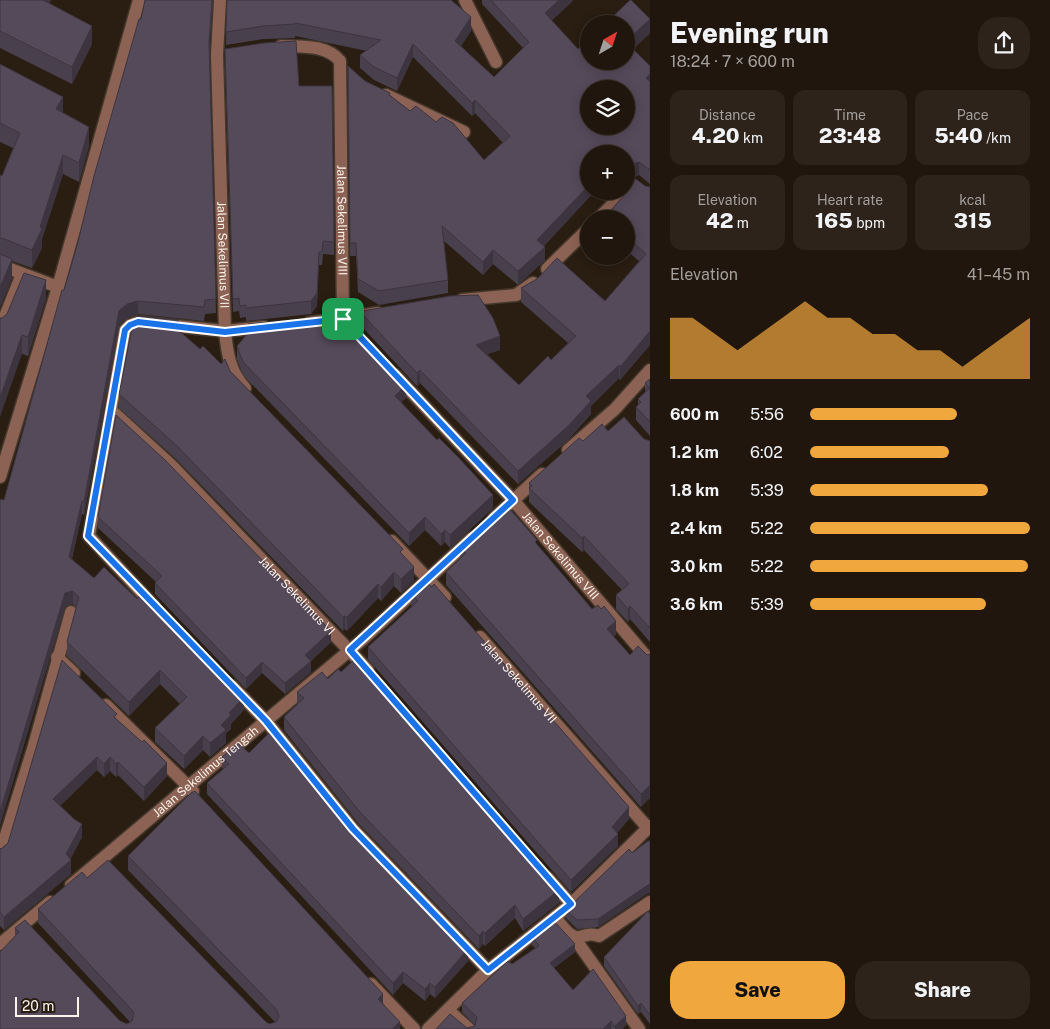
<!DOCTYPE html>
<html lang="en">
<head>
<meta charset="utf-8">
<style>
  body { margin:0; font-family:"Public Sans",sans-serif; background:#2d231b; color:#f1f3f6; height:100vh; display:flex; flex-direction:column; font-size:19px; white-space:nowrap }
  * { box-sizing:border-box; margin:0 }
  p { font-size:16px; color:#a29f9d }
  .icon { flex:none; width:28px; height:28px; fill:none; stroke:currentColor; stroke-width:2; stroke-linecap:round; stroke-linejoin:round }
  .map { position:relative; flex:1; overflow:hidden }
  .details { display:flex; flex-direction:column; background:#20160d; width:400px }
  .details>* { flex:none }
  .needle { width:32px; rotate:39deg }
  .fabs { position:absolute; left:580px; top:15px; display:grid; gap:10px }
  .fabs a { display:grid; place-items:center; width:55px; height:55px; border-radius:50%; background:#20160d; box-shadow:0 2px 12px #0003,0 0 0 1px #3d352e; font-size:25px }
  .scale { position:absolute; left:15px; bottom:12px; width:64px; box-sizing:border-box; padding-left:5px; border:2px solid #fcf3eb; border-top:0; font-size:14px; line-height:18px; white-space:nowrap; color:#fcf3eb; -webkit-text-stroke:4px #2a1d11; paint-order:stroke }
  .pin { position:absolute; display:grid; place-items:center; width:42px; height:42px; color:#fff; margin:-21px; border-radius:10px; box-shadow:0 2px 8px #0006 }
  .round { display:grid; place-items:center; flex:none; width:52px; height:52px; border-radius:20px; background:#2d231b }
  .head { display:flex; align-items:center; justify-content:space-between; height:85px; padding:0 20px }
  h1 { font-size:28px; font-weight:800; line-height:38px }
  .metrics { display:grid; grid-template-columns:repeat(3,1fr); gap:8px; height:85px; padding:5px 20px }
  .metrics div { display:grid; align-content:center; border-radius:12px; background:#2d231b; text-align:center }
  .metrics b { font-size:21px; font-weight:800 }
  .metrics small { font-size:14px; font-weight:400 }
  .metrics p { font-size:14px }
  .chart { height:140px; padding:10px 20px }
  .chart p { display:flex; justify-content:space-between }
  .chart svg { width:100%; height:90px; margin-top:5px; fill:#f0a73e; opacity:.7 }
  .button { display:flex; gap:10px; margin-top:auto; padding:10px 20px }
  .button a { flex:1; height:58px; border-radius:20px; background:#f0a73e; color:#111; font-size:20px; font-weight:800; line-height:58px; text-align:center }
  .button a+a { background:#2d231b; color:#f1f3f6 }
  ul { padding:0 20px; list-style:none; font-size:16px }
  li { display:grid; grid-template-columns:80px 60px 1fr; align-items:center; height:38px }
  li i { height:12px; border-radius:6px; background:#f0a73e }
  main { display:flex; flex:1; min-height:0 }
  .map>svg:first-child { display:block }
  .lines { fill:none; stroke-linecap:round; stroke-linejoin:round }
  .minor-casing { stroke:#43372b; stroke-width:15 }
  .minor { stroke:#8b6253; stroke-width:12 }
  .wall { fill:#49404d }
  .shaded-wall { fill:#3c343f }
  .building { fill:#554a5a; stroke:#3c343f; fill-rule:evenodd }
  .route-casing { stroke:#fff; stroke-width:10 }
  .route { stroke:#1a73e8; stroke-width:6 }
  .labels { text-anchor:middle; stroke-width:4; stroke-linejoin:round; paint-order:stroke }
  .street-label { font-size:12px; fill:#fcf3eb; stroke:#2a1d11 }
</style>
</head>
<body>
<main>
<div class="map">
<svg width="650" height="1029" viewBox="0 0 650 1029">
  <rect width="100%" height="100%" fill="#2a1d11"/>
  <g class="lines">
    <g class="minor-casing">
      <g id="minor">
        <path id="s1" d="M220,0L217,55L225,331C227,353 230,372 245,388"/>
        <polyline points="465,0 496,62"/>
        <path id="s2" d="M281,46C301,47 326,44 340,61L343,319L347,324"/>
        <polyline points="386,95 464,132"/>
        <polyline points="598,219 626,191"/>
        <polyline points="0,265 58,287"/>
        <polyline points="547,269 589,228"/>
        <polyline points="462,300 516,295 533,283"/>
        <polyline points="309,323 378,313"/>
        <polyline points="0,329 22,274"/>
        <path id="s3" d="M395,375L513,500L650,661"/>
        <path id="s4" d="M113,412L171,465L368,670"/>
        <polyline points="568,450 615,409 650,370"/>
        <polyline points="0,477 58,287 139,0"/>
        <polyline points="494,518 542,474"/>
        <polyline points="392,541 445,597"/>
        <polyline points="154,606 89,536 125,330 130,325 138,322 225,331 264,327"/>
        <path id="s5" d="M480,637L648,828"/>
        <polyline points="57,657 74,673"/>
        <polyline points="232,686 266,721 353,829 488,970"/>
        <polyline points="106,705 193,791"/>
        <polyline points="0,854 33,749 71,612"/>
        <polyline points="548,878 571,904"/>
        <path id="s6" d="M71,885L362,640L472,538"/>
        <path d="M555,917C560,923 570,939 579,937C588,935 590,933 599,936L650,902"/>
        <polyline points="573,936 639,1029"/>
        <polyline points="0,944 50,902"/>
        <polyline points="371,984 414,1029"/>
        <polyline points="448,1010 469,1029"/>
        <polyline points="428,1029 488,970 571,904 650,826"/>
      </g>
    </g>
    <use href="#minor" class="minor"/>
  </g>
  <g class="wall">
    <polygon points="0,0 51,0 49,3 92,44 72,84 0,48"/>
    <polygon points="145,0 213,0 209,51 216,313 205,314 204,321 138,314 127,318 119,325 84,515 82,514 72,559 244,710 231,724 231,729 226,733 226,743 210,757 203,750 184,769 155,742 155,728 180,704 160,684 129,716 67,656 67,642 76,608 73,604 65,607 0,825 0,499 4,500 64,290 77,246 141,19"/>
    <polygon points="227,0 471,31 461,46 494,77 523,48 482,4 482,0 573,0 551,21 578,49 626,24 650,33 633,49 650,66 650,184 639,175 626,179 626,154 589,154 589,191 595,191 544,246 545,260 518,285 493,264 483,275 444,241 448,280 448,293 379,305 358,292 356,256 350,256 348,66 365,81 390,95 410,111 484,160 503,143 475,113 472,116 413,57 397,91 374,80 360,68 360,55 367,51 295,36 295,38 263,39 226,45"/>
    <polygon points="225,62 299,86 332,86 334,255 323,254 322,265 319,265 317,306 311,314 246,321 246,317 240,318 239,311 233,312"/>
    <polygon points="0,64 63,113 89,146 79,182 63,174 42,239 42,248 32,268 12,261 12,278 0,307 0,175 2,176 13,148 0,142"/>
    <polygon points="645,186 650,187 650,345 620,380 619,378 591,406 591,414 568,440 518,484 420,383 417,386 364,329 362,324 362,311 500,350 487,354 519,385 551,360 568,343 521,302 521,288 605,301 639,261 626,250 626,219 605,219 605,217 623,197 623,192"/>
    <polygon points="606,191 614,191 610,195"/>
    <polygon points="46,298 28,356 22,354 2,318"/>
    <polygon points="248,324 340,336 406,398 401,402 493,508 450,548 445,542 441,546 425,530 409,546 243,375 237,359 237,346 248,333"/>
    <polygon points="178,330 200,349 230,371 403,555 414,581 401,593 394,586 381,601 378,598 347,631 345,629 343,631 176,459 119,408 119,394"/>
    <polygon points="650,379 650,436 636,420 636,407 638,405 638,399 645,392 645,383"/>
    <polygon points="608,431 650,441 650,648 650,642 630,619 628,622 616,609 616,595 622,590 584,550 582,552 529,502 529,483 583,441"/>
    <polygon points="98,517 331,642 311,661 311,672 285,694 262,673 246,689 155,594 155,583 156,582 98,528"/>
    <polygon points="537,545 592,609 616,634 614,637 630,655 647,655 641,807 446,585 446,572 460,559 460,547"/>
    <polygon points="411,593 629,819 617,833 618,846 571,892 368,659 368,647 412,606 411,605"/>
    <polygon points="328,679 559,903 523,931 515,918 485,946 483,944 479,949 359,824 284,730 284,717 297,705 297,692"/>
    <polygon points="117,720 167,776 144,801 118,775 116,777 110,771 104,777 97,770 60,806 82,837 70,859 71,874 4,930 0,926 0,848 1,849 8,843"/>
    <polygon points="249,753 347,823 468,961 435,998 430,994 425,1001 403,983 393,995 207,794 207,783 223,769 222,768 222,757"/>
    <polygon points="632,853 645,895 598,927 577,929 566,918 566,910"/>
    <polygon points="128,856 383,1003 400,1029 0,1029 15,936 15,928 120,1021 127,1024 130,1022 38,923 38,909 87,878 265,1021 269,1024 275,1022 128,870"/>
    <polygon points="650,914 650,1024 641,1012 638,1014 604,966 604,957"/>
    <polygon points="532,936 575,952 554,968 573,990 626,1025 622,1029 436,1029 467,1028 475,1026 475,1025 462,1012 462,1003 512,964 535,948 532,945"/>
  </g>
  <g class="shaded-wall">
    <polygon points="38,0 51,0 38,15"/>
    <polygon points="212,0 213,0 209,55 209,42"/>
    <polygon points="559,0 573,0 573,1 545,27 545,13"/>
    <polygon points="471,17 471,31 455,54 455,41"/>
    <polygon points="650,19 650,33 626,56 626,42"/>
    <polygon points="92,26 92,44 72,84 72,67"/>
    <polygon points="413,44 413,57 397,91 397,78"/>
    <polygon points="650,74 650,88 646,78"/>
    <polygon points="63,97 63,116 56,109"/>
    <polygon points="475,100 475,113 472,116 472,103"/>
    <polygon points="89,127 89,146 79,182 79,163"/>
    <polygon points="63,155 63,174 42,239 42,248 32,268 32,250 40,227"/>
    <polygon points="639,162 639,175 626,179 626,166"/>
    <polygon points="589,185 589,191 595,191 537,253 537,240"/>
    <polygon points="545,247 545,260 518,285 518,271"/>
    <polygon points="493,250 493,264 483,275 483,262"/>
    <polygon points="319,252 317,306 311,314 311,301"/>
    <polygon points="12,259 12,278 0,307 0,288"/>
    <polygon points="46,280 46,298 28,356 28,337"/>
    <polygon points="138,301 138,314 127,318 119,325 84,515 84,502 119,311 127,304"/>
    <polygon points="650,331 650,345 620,380 620,367"/>
    <polygon points="22,335 22,354 0,417 0,398"/>
    <polygon points="500,336 500,350 476,358 476,345"/>
    <polygon points="619,365 619,378 591,406 591,414 568,440 518,484 518,471 586,396"/>
    <polygon points="420,370 420,383 417,386 417,373"/>
    <polygon points="406,385 406,398 395,408 395,396"/>
    <polygon points="493,495 493,508 450,548 450,535"/>
    <polygon points="82,501 82,514 69,570 69,557"/>
    <polygon points="425,517 425,530 409,546 409,533"/>
    <polygon points="445,530 445,542 441,546 441,534"/>
    <polygon points="584,536 584,550 582,552 582,538"/>
    <polygon points="414,567 414,581 401,593 401,579"/>
    <polygon points="394,572 394,586 381,601 381,587"/>
    <polygon points="378,584 378,598 347,631 347,617"/>
    <polygon points="73,591 73,604 65,607 0,825 0,812 65,593"/>
    <polygon points="630,606 630,619 628,622 628,609"/>
    <polygon points="345,616 345,629 343,631 343,617"/>
    <polygon points="616,621 616,634 607,643 607,629"/>
    <polygon points="331,631 331,642 310,662 311,661 311,672 285,694 285,683 305,655"/>
    <polygon points="262,662 262,673 246,689 246,678"/>
    <polygon points="160,670 160,684 129,716 129,702"/>
    <polygon points="244,697 244,710 231,724 231,729 226,733 226,743 210,757 210,743 229,713"/>
    <polygon points="203,736 203,750 184,769 184,756"/>
    <polygon points="97,757 97,770 53,812 53,799"/>
    <polygon points="110,757 110,771 104,777 104,764"/>
    <polygon points="118,762 118,775 116,777 116,764"/>
    <polygon points="167,763 167,776 144,801 144,787"/>
    <polygon points="650,785 650,798 641,807 641,794"/>
    <polygon points="629,807 629,819 612,839 612,827"/>
    <polygon points="82,824 82,837 69,862 71,860 71,874 4,930 4,917 66,854"/>
    <polygon points="618,834 618,846 571,892 571,880"/>
    <polygon points="650,884 650,893 645,895 598,927 598,919 645,887"/>
    <polygon points="559,890 559,903 523,931 523,919"/>
    <polygon points="515,905 515,918 485,946 485,933"/>
    <polygon points="483,931 483,944 479,949 479,936"/>
    <polygon points="575,944 575,952 550,971 550,963"/>
    <polygon points="468,949 468,961 435,998 435,987"/>
    <polygon points="403,972 403,983 393,995 393,983"/>
    <polygon points="430,983 430,994 425,1001 425,989"/>
    <polygon points="383,994 383,1007 378,999"/>
    <polygon points="641,1003 641,1012 638,1014 638,1006"/>
    <polygon points="626,1016 626,1025 622,1029 615,1029 615,1026"/>
    <polygon points="611,1021 611,1029 603,1029"/>
    <polygon points="400,1022 400,1029 392,1029"/>
  </g>
  <g class="building">
    <polygon points="0,0 43,0 92,26 72,67 0,31"/>
    <polygon points="145,0 212,0 209,42 216,299 205,300 204,307 138,301 127,304 119,311 84,502 82,501 69,557 94,578 104,567 137,599 143,592 244,697 229,713 231,715 221,725 226,730 210,743 203,736 184,756 155,728 187,697 160,670 129,702 67,642 79,597 73,591 65,593 0,812 0,499 4,500 62,290 64,290 77,246 94,176 139,19 141,19"/>
    <path d="M227,0H451L471,17L455,41L494,77L529,42L491,0H559L545,13L578,49L589,39V61H626V24H605L630,0H631L650,19L626,42L650,66V74L646,78L650,82V170L639,162L626,166V154H589V185L537,240L545,247L518,271L493,250L483,262L442,226L448,280L379,291L358,279L356,243H350L348,66L365,81L390,93L389,95L410,111L416,106L436,122L442,117L453,123L484,160L510,136L475,100L472,103L413,44L397,78L374,67L360,55L381,40L295,23V24L263,26L226,32ZM589,89H626V126H589Z"/>
    <polygon points="296,41 299,86 332,86 334,242 323,241 322,252 319,252 317,293 311,301 246,308 246,305 240,306 239,298 233,299 225,49 264,43"/>
    <polygon points="0,64 63,97 56,109 89,127 79,163 63,155 40,227 42,229 32,250 2,238 0,239 0,175 2,176 20,133 0,123"/>
    <polygon points="636,179 645,186 650,187 650,331 620,367 619,365 586,396 591,401 568,426 518,471 420,370 417,373 364,316 362,311 450,296 478,295 493,318 500,336 476,345 519,385 548,356 551,360 576,336 521,288 537,279 557,258 605,301 646,254 626,236 626,219 607,219 605,217 625,194 623,192 624,191 626,191 626,189"/>
    <polygon points="0,254 12,259 0,288"/>
    <polygon points="24,273 46,280 28,337 22,335 0,398 0,318 2,318 7,314"/>
    <polygon points="139,316 178,320 178,330 200,349 203,346 221,364 225,359 230,371 403,549 400,552 414,567 401,579 394,572 381,587 378,584 347,617 345,616 343,617 176,445 119,394 134,318"/>
    <polygon points="321,317 340,336 351,327 406,385 395,396 437,440 439,438 458,457 493,495 450,535 445,530 441,534 425,517 409,533 243,362 237,346 249,332 248,324"/>
    <polygon points="650,379 650,422 636,407 641,402 638,399 650,388 645,383"/>
    <polygon points="116,415 165,460 331,631 305,655 311,661 285,683 262,662 246,678 155,583 162,576 98,517"/>
    <polygon points="624,417 644,439 650,441 650,628 630,606 628,609 616,595 629,584 584,536 582,538 529,488 532,486 529,483 579,438 583,441 602,424 608,431"/>
    <polygon points="504,506 506,508 508,507 537,540 535,542 592,609 598,605 601,609 604,606 616,621 607,629 630,655 638,646 647,655 650,654 650,785 641,794 446,572 466,553 460,547"/>
    <polygon points="425,581 432,587 434,584 629,807 612,827 618,834 571,880 368,647 418,601 411,593"/>
    <polygon points="357,657 559,890 523,919 515,905 485,933 483,931 479,936 359,811 284,717 304,698 297,692 322,672 328,679 338,669 341,672"/>
    <polygon points="62,660 117,714 114,717 142,742 144,740 167,763 144,787 118,762 116,764 110,757 104,764 97,757 53,799 74,819 82,824 66,854 71,860 4,917 0,912 0,848 1,849 8,843"/>
    <polygon points="272,730 347,823 468,949 435,987 430,983 425,989 403,972 393,983 207,783 229,764 222,757 238,743 249,753"/>
    <polygon points="195,791 383,994 378,999 400,1022 392,1029 0,1029 0,952 19,932 15,928 25,920 120,1021 127,1024 132,1021 134,1014 132,1010 38,909 82,872 87,878 108,860 265,1021 269,1024 276,1022 279,1017 277,1010 128,856 191,793"/>
    <polygon points="648,841 650,841 650,884 645,887 598,919 577,920 566,910 629,849 632,853"/>
    <polygon points="648,911 650,914 650,1015 641,1003 638,1006 604,957"/>
    <polygon points="553,920 575,944 550,963 573,990 593,969 626,1016 615,1026 611,1021 603,1029 436,1029 450,1014 467,1028 475,1026 477,1017 462,1003 508,961 512,964 539,946 532,936"/>
  </g>
  <g class="lines">
    <g class="route-casing">
      <polygon id="route" points="343,319 513,500 350,650 571,904 488,970 353,829 266,721 88,536 125,330 130,325 138,322 225,332"/>
    </g>
    <use href="#route" class="route"/>
  </g>
  <g class="labels">
    <g class="street-label">
      <text dy="4" stroke="none"><textPath href="#s2" startOffset="222">Jalan Sekelimus VIII</textPath></text>
      <text dy="4" stroke="none"><textPath href="#s1" startOffset="255">Jalan Sekelimus VII</textPath></text>
      <text dy="4" stroke="none"><textPath href="#s3" startOffset="245">Jalan Sekelimus VIII</textPath></text>
      <text dy="4" stroke="none"><textPath href="#s4" startOffset="260">Jalan Sekelimus VI</textPath></text>
      <text dy="4" stroke="none"><textPath href="#s5" startOffset="59">Jalan Sekelimus VII</textPath></text>
      <text dy="4" stroke="none"><textPath href="#s6" startOffset="176">Jalan Sekelimus Tengah</textPath></text>
    </g>
  </g>
</svg>
<div class="fabs">
<a><svg class="needle" viewBox="-14 -14 28 28"><path d="M0-13l5 13h-10z" fill="#e53935"/><path d="M0 13l5-13h-10z" fill="#a29f9d"/></svg></a>
<a><svg class="icon" aria-label="layers" viewBox="0 0 24 24"><path d="M12 4l9 5-9 5-9-5zM3 14l9 5 9-5"/></svg></a>
<a>+</a>
<a>−</a>
</div>
<div class="scale">20 m</div>
<div class="pin" style="left:343px;top:319px;background:#1e9e55"><svg class="icon" aria-label="arrive" viewBox="0 0 24 24"><path d="M6 21V4h12l-3 4 3 4H6"/></svg></div>
</div>
<section class="details">
<div class="head"><div><h1>Evening run</h1><p>18:24 · 7 × 600 m</p></div><a class="round"><svg class="icon" aria-label="share" viewBox="0 0 24 24"><path d="M12 15V3M7 8l5-5 5 5M5 13v7h14v-7"/></svg></a></div>
<div class="metrics">
<div><p>Distance</p><b>4.20<small> km</small></b></div>
<div><p>Time</p><b>23:48</b></div>
<div><p>Pace</p><b>5:40<small> /km</small></b></div>
</div>
<div class="metrics">
<div><p>Elevation</p><b>42<small> m</small></b></div>
<div><p>Heart rate</p><b>165<small> bpm</small></b></div>
<div><p>kcal</p><b>315</b></div>
</div>
<div class="chart"><p><span>Elevation</span>41–45 m</p>
<svg viewBox="0 0 160 44" preserveAspectRatio="none"><path d="M0 44V14L10 14L20 22L30 30L40 22L50 14L60 6L70 14L80 14L90 22L100 22L110 30L120 30L130 38L140 30L150 22L160 14V44z"/></svg>
</div>
<ul>
<li><b>600 m</b>5:56<i style="width:67%"></i></li>
<li><b>1.2 km</b>6:02<i style="width:63%"></i></li>
<li><b>1.8 km</b>5:39<i style="width:81%"></i></li>
<li><b>2.4 km</b>5:22<i style="width:100%"></i></li>
<li><b>3.0 km</b>5:22<i style="width:99%"></i></li>
<li><b>3.6 km</b>5:39<i style="width:80%"></i></li>
</ul>
<div class="button"><a>Save</a><a>Share</a></div>
</section>
</main>
</body>
</html>
